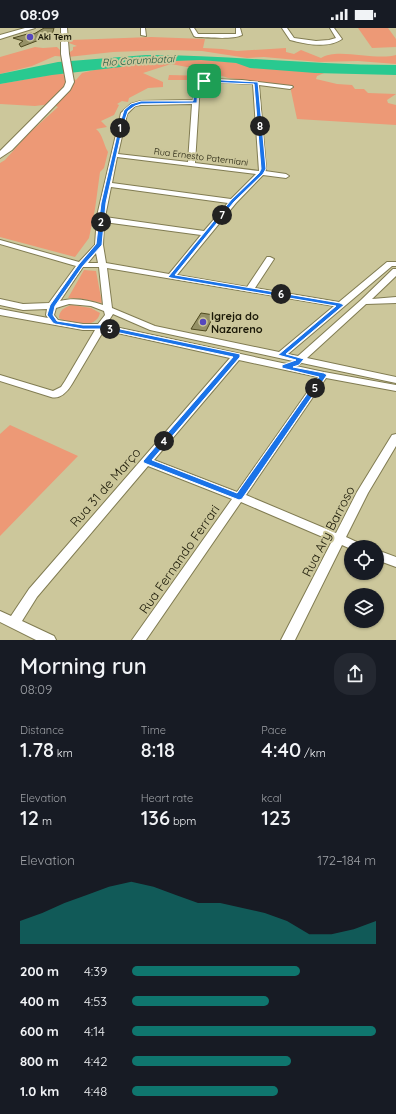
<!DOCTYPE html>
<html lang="en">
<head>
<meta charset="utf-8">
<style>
  body { margin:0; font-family:Quicksand,sans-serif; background:#242831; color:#f1f3f6; height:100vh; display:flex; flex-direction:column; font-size:15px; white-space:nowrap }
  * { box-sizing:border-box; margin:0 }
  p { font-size:13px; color:#9ea1a6 }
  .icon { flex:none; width:22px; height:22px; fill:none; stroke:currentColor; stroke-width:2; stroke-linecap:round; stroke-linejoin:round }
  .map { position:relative; height:612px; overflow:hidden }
  .drawer { display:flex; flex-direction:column; background:#171b24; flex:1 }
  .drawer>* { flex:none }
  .fabs { position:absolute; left:344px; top:512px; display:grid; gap:8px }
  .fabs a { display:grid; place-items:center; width:40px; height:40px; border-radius:50%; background:#171b24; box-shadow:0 1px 3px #0004; font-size:20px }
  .pin { position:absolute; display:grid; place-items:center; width:34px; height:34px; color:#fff; margin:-17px; border-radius:8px; box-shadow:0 2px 6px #0006 }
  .km { position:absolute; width:20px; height:20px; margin:-10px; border-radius:50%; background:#222; color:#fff; font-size:11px; line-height:20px; text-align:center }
  .round { display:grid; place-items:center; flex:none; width:42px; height:42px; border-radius:16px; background:#242831 }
  .headline { display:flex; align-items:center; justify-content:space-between; height:68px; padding:0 20px }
  h1 { font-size:22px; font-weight:600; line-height:30px }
  .figures { display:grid; grid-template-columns:repeat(3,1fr); gap:6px; height:68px; padding:4px 20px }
  .figures div { display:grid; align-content:center }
  .figures b { font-size:20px; font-weight:600 }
  .figures small { font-size:11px; font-weight:400 }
  .figures p { font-size:11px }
  .chart { height:112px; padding:8px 20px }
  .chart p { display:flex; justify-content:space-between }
  .chart svg { width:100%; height:72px; margin-top:4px; fill:#0f766e; opacity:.7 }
  ul { padding:0 20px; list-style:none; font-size:13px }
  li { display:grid; grid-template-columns:64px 48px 1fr; align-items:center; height:30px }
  li i { height:10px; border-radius:5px; background:#0f766e }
  .status { display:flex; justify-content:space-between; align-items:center; height:28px; padding:0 20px; background:#171b24; direction:ltr }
  .status svg { height:11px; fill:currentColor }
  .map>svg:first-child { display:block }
  .green { fill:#ed9976 }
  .water { fill:#29c990 }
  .building { fill:#959166; stroke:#4e4920 }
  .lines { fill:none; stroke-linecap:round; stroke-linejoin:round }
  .minor-casing { stroke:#817c52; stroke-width:2 }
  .tertiary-casing { stroke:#817c52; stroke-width:2 }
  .minor { fill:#fff; fill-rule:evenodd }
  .tertiary { fill:#fff; fill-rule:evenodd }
  .route { fill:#1a73e8; stroke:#fff; fill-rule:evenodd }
  .poi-dot { fill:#5647be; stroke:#ccc79b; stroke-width:1.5 }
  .labels { text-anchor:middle; stroke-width:4; stroke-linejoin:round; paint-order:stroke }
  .far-poi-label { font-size:9px; font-weight:bold; fill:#1a1807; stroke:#ccc79b; text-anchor:start }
  .far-street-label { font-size:9px; fill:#1a1807; stroke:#ccc79b }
  .far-water-label { font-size:10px; font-style:italic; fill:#1b553e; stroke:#ccc79b }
  .poi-label { font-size:11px; font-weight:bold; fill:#1a1807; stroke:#ccc79b; text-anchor:start }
  .near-street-label { font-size:13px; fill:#1a1807; stroke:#ccc79b }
</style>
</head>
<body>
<div class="status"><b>08:09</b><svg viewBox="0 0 49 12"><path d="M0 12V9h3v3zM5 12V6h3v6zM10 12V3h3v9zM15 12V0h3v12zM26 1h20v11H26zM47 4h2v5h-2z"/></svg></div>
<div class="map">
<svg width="396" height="612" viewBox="0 0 396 612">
  <rect width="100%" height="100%" fill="#ccc79b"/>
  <g class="green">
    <polygon points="358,0 388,0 396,11 396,19 372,20"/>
    <path d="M151,9L205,11L203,20L222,21L237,23L286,20V24L294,26L301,22L321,30C337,19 375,33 396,27V36L358,33L319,34L264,29L247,30L202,23L170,22L113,24L68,29L55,28L32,38L0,46V29L35,19L43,20L57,19L61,23L70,24L73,22V19L77,18L69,15L71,12Z"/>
    <path d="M185,30L329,43L317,48L316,51L337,56L352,57L355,61H364L368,65L396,66L387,72L388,75L396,77V97L297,91L290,58L228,50L208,43L171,36L143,45L163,54V59L148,60L129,70L128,74L122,73L117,76L119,77L114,87L101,93L107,99L96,101C103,107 103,115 108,124L104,140L100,144L95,181L89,210L75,229L0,209V135L5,132L28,106L58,79L52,76L35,78L0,76V56L45,48L55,43L76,52L82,45L110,38L148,34L171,33Z"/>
    <polygon points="169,47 210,48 210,52 168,52"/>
    <polygon points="84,242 96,243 102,275 83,271 68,270"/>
    <path d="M72,277L91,280L100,285C96,302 70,297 59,290C59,282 65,279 72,277Z"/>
    <polygon points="10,397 78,428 0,508 0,406"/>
  </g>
  <path class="water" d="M146,27C229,27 312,37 396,37V47L315,45L250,40L236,35L201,32L148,34L121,39L52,47L0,56V46L58,34Z"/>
  <g class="building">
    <polygon points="44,0 54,0 52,7 21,19 19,16 23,13 13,10 31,5 34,6"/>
    <polygon points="201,285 214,287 206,303 191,301"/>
  </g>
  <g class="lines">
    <g class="minor-casing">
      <g id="minor">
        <polygon points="141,0 145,0 146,8 141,7"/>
        <path d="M190,0H194L198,6H236V0H240L242,7C232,12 208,9 196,9L194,8Z"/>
        <path d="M282,0H287L294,10L316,13L329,12L336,10L330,0H334L342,11C328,21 305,16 290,12Z"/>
        <path d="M204,51L242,52L292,58L293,59L290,61L259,57L266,141L265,143L286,146L289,148L286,150L263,147L236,175L177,247L247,259L267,229H270L274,231L255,260L339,274L387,234H396V238H392L288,326L298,328L361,272L393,241H396V248L372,271L396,269V275L366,276L307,330L396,349V355L302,335L298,336L293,333L150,302L113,286L106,297L324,344L396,357V363L326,350L246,467L336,505L357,464L392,407L396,406V418L368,465L346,509L361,516L363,519H351V521L342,517L295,612H281L332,513L241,474L146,612H132L232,471L148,438L37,569L22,593L54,608L56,612H36L0,594V583L11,588L29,561L230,330L104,302L72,356C68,363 60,372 51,369L0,353V347L53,363L61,359L65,353L95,302H83L0,287V281L48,290L46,287L47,281L23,282L0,277V271L23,276L49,275L76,238L0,216V212L79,234L95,217L97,188L121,85L131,76L141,73L193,72L194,55ZM215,54L253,56L259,143L195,135L200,56ZM192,76L188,134L118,126L127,86L135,78L141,77ZM117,129L256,146L231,171L112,155ZM111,159L228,175L204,203L105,189ZM104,194L201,207L169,246L106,235L103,217ZM96,225L98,235H88ZM83,239H99L103,277C89,272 74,269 60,273ZM107,240L334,278L279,324L155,298L112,280ZM69,276L91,278L104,283L105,287L98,296H83L58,292L54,287L56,280ZM239,332L318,349L237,464L154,432Z"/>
        <polygon points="377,522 396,529 396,539 377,532"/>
      </g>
    </g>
    <g class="tertiary-casing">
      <g id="tertiary">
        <polygon points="25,0 35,0 0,11 0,7"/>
        <polygon points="61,0 67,0 69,26 74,54 70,62 12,122 0,130 0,123 64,59 66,54 61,26"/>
      </g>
    </g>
    <use href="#minor" class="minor"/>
    <use href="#tertiary" class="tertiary"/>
  </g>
  <path class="route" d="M204,51L258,54L266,141L263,146L234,174L175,247L340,275L344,277L286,326L304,331L299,337L293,339L324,345L327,347L242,471L239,472L144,435L143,433L233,329L101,301H83L55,296L53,295L47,287L50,277L79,236L96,216L101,175L119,98L124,82L131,76L141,73H193L194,56ZM205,54L254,56L261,141L259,145L231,172L168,249L171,250L336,278L278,327L296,332L282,337V340L319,349L237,465L152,432L240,329V326L101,297H83L57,293L53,287L55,278L83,238L102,217L106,175L123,98L128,83L135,78L141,76L197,75L198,57Z"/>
  <g class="poi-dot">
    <circle cx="30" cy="9" r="4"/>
    <circle cx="203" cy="294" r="4"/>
  </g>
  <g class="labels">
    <g class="far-poi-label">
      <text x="38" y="12">Aki Tem</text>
    </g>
    <g class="far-street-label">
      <text transform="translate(201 129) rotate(7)" y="3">Rua Ernesto Paterniani</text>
    </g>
    <g class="far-water-label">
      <text transform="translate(138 32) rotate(-3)" y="4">Rio Corumbataí</text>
    </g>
    <g class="poi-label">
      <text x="211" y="292">Igreja do<tspan x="211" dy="13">Nazareno</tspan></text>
    </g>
    <g class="near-street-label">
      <text transform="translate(105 459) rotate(-49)" y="5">Rua 31 de Março</text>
      <text transform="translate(328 503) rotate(-63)" y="5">Rua Ary Barroso</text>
      <text transform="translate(179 531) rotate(-55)" y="5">Rua Fernando Ferrari</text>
    </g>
  </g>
</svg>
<div class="fabs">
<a><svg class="icon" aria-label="locate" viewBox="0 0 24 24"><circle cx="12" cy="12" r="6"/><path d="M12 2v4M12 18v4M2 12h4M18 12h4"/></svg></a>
<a><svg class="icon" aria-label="layers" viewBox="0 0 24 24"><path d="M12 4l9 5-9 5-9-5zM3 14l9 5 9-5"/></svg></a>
</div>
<div class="pin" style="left:204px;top:53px;background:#1e9e55"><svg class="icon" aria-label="arrive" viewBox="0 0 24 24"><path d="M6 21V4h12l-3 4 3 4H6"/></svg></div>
<b class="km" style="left:120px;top:100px">1</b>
<b class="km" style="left:101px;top:194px">2</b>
<b class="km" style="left:110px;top:301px">3</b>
<b class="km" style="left:164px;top:413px">4</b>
<b class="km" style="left:315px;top:360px">5</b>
<b class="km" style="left:281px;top:266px">6</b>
<b class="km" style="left:222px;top:187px">7</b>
<b class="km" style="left:260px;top:98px">8</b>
</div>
<section class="drawer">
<div class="headline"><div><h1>Morning run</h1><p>08:09</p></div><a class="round"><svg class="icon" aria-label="share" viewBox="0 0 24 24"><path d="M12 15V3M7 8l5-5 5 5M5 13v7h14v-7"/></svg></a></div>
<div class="figures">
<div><p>Distance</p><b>1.78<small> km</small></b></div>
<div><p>Time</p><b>8:18</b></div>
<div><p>Pace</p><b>4:40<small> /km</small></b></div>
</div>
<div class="figures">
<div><p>Elevation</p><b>12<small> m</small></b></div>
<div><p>Heart rate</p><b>136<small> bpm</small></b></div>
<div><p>kcal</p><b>123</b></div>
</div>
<div class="chart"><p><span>Elevation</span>172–184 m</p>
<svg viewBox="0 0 160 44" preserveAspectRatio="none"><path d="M0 44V30L10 25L20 19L30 14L40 9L50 6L60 9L70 14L80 19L90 19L100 22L110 25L120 30L130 38L140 38L150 35L160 30V44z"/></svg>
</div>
<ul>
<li><b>200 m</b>4:39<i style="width:69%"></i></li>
<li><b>400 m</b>4:53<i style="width:56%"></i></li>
<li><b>600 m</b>4:14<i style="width:100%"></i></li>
<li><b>800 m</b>4:42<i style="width:65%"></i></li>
<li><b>1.0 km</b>4:48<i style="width:60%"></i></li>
</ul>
</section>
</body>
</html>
